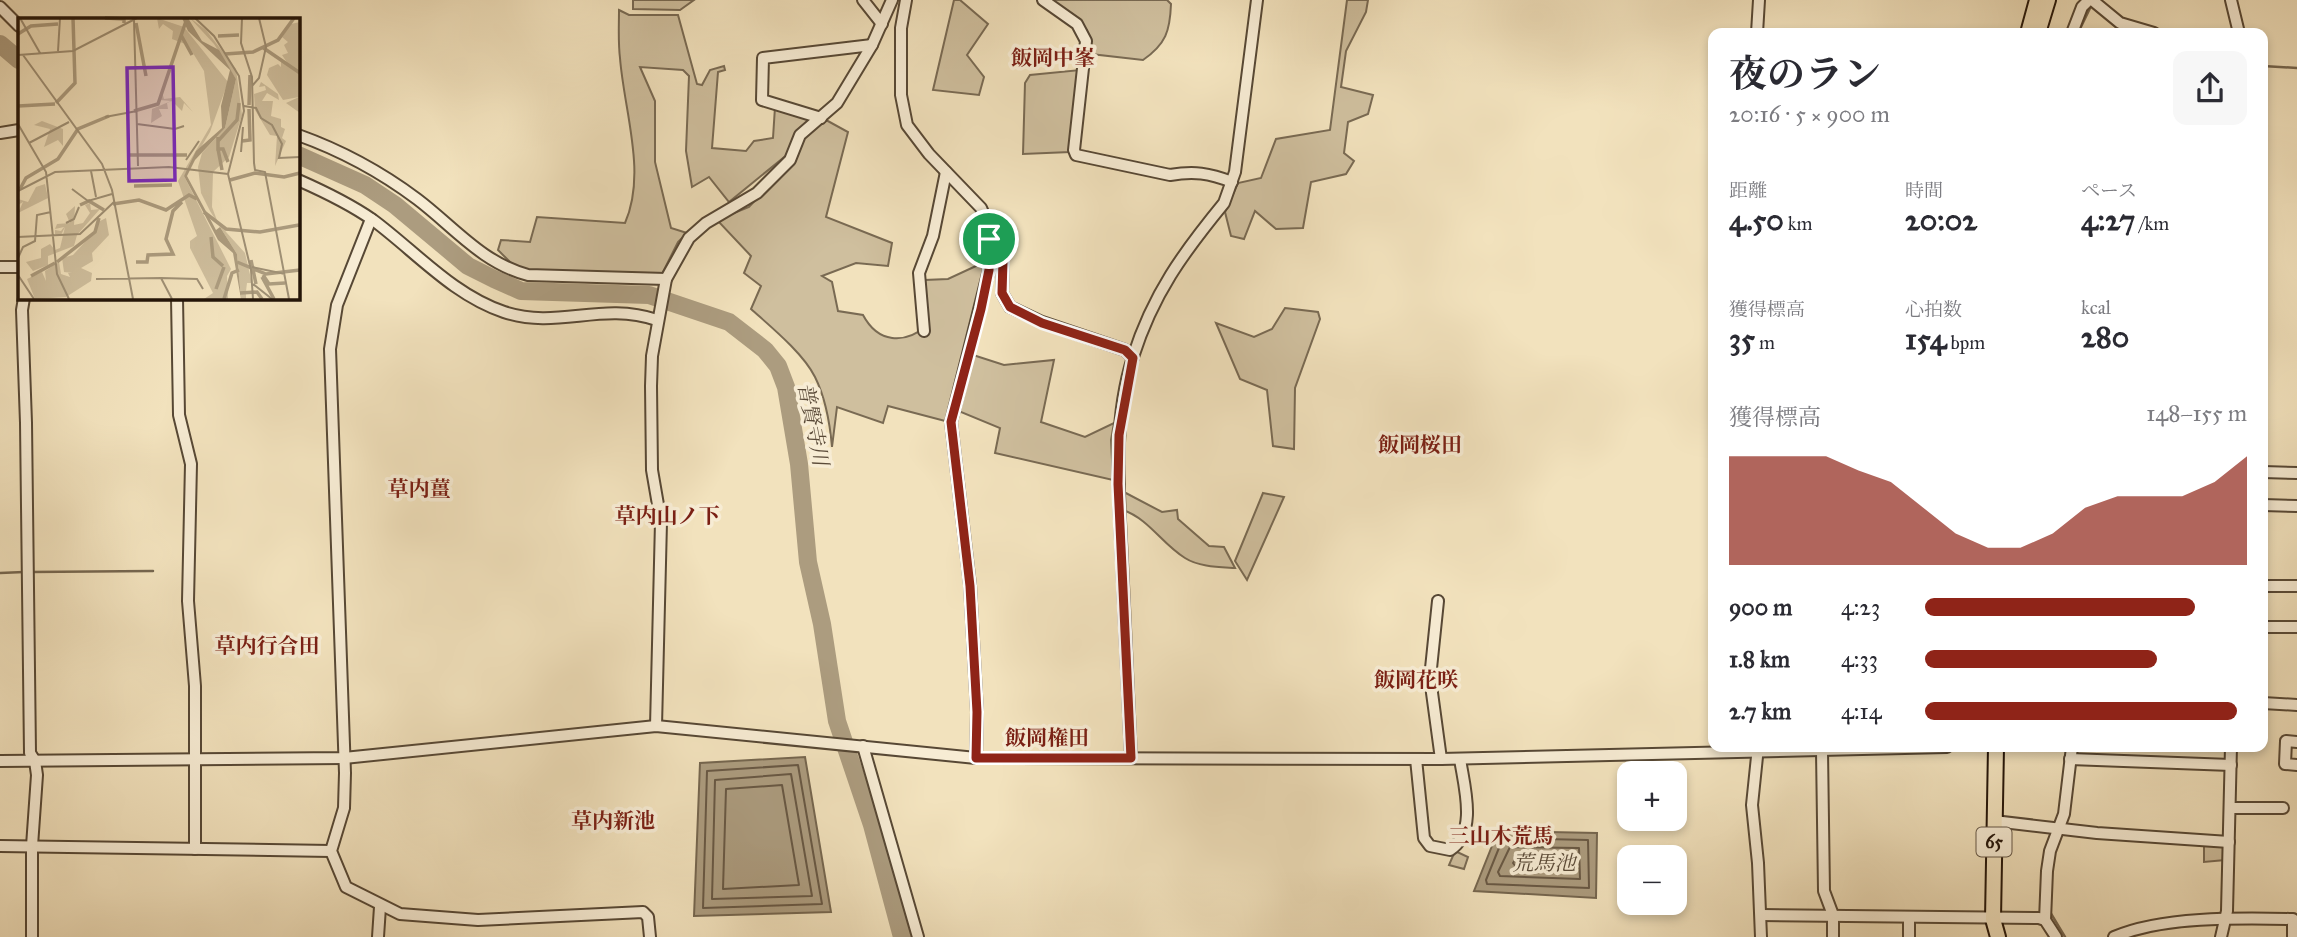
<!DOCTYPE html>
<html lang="ja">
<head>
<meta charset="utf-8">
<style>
  body { margin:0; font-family:"IM FELL Great Primer","Noto Serif JP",serif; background:#f7f7f7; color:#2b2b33; height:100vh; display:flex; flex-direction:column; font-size:26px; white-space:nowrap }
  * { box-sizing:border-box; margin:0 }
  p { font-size:23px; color:#7c7c81 }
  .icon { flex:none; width:38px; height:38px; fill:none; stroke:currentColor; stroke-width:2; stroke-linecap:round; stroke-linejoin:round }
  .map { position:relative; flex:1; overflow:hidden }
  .sheet { position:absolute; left:1708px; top:28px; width:560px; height:724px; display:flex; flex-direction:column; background:#fff; border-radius:14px; box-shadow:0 4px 10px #0003 }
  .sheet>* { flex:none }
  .tools { position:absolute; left:1617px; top:761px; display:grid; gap:14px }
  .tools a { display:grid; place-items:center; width:70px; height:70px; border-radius:14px; background:#fff; box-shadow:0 4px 10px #0003; font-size:35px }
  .pin { position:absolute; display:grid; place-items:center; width:60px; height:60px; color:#fff; margin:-30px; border:4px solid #fff; border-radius:50%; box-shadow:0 2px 7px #0007 }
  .round { display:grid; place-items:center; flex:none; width:74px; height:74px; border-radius:14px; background:#f7f7f7 }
  .headline { display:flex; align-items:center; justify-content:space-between; height:119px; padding:0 21px }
  h1 { font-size:38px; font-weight:700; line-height:52px }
  .figures { display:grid; grid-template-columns:repeat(3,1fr); gap:10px; height:119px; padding:7px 21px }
  .figures div { display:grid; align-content:center }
  .figures b { font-size:30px; font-weight:700 }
  .figures small { font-size:19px; font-weight:400 }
  .figures p { font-size:19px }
  .chart { height:196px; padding:14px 21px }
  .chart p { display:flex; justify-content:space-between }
  .chart svg { width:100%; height:126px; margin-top:7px; fill:#8f2418; opacity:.7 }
  ul { padding:0 21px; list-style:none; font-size:23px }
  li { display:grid; grid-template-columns:112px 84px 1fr; align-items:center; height:52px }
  li i { height:18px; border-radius:9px; background:#8f2418 }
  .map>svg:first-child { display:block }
  .green { fill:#cfbf9e; stroke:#796a53; stroke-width:2 }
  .water { fill:#ac9c7f; stroke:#75664f; stroke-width:2 }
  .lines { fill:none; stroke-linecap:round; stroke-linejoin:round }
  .shore { stroke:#685844; stroke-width:2 }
  .stream { stroke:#75664f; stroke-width:2.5 }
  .river { stroke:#ac9c7f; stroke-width:18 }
  .minor-casing { stroke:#574835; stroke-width:14 }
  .major-casing { stroke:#231408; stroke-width:18 }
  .minor { stroke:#f7ecd4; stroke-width:10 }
  .major { stroke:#f2e2bd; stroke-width:14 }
  .route-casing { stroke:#fff; stroke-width:14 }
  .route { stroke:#8f2418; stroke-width:9 }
  .labels { text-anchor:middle; stroke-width:7; stroke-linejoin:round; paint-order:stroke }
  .shield { fill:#f7ecd4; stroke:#635545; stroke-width:2 }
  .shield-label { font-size:18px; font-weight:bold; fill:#231408 }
  .neighbourhood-label { font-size:21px; font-weight:bold; fill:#7a1f14; stroke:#f7ecd4 }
  .water-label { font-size:21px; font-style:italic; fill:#5a4a38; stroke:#f7ecd4 }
  .inset-river { fill:none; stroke:#ac9c7f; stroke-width:3.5 }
  .inset-road { fill:none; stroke:#9f9075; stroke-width:2 }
  .view { fill:#7b2cbf; fill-opacity:0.15; stroke:#7b2cbf; stroke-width:3.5 }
  .inset-edge { fill:none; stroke:#231408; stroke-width:3.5 }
</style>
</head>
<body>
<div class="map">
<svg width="2297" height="937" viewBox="0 0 2297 937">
  <rect width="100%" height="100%" fill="#f2e2bd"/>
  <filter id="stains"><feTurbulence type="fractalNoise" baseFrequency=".00286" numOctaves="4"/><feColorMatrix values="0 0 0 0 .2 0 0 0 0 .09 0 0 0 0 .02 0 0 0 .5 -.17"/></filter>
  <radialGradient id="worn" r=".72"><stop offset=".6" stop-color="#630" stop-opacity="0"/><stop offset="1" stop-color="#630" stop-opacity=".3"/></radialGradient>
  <g class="green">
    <polygon points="633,0 694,0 680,10 633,9"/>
    <polygon points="954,0 960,0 988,24 967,55 984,77 979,95 933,90"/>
    <path d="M1050,0H1167L1171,4C1170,31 1166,44 1143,60L1091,54L1087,30Z"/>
    <polygon points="1347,0 1368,0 1366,12 1346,51 1341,87 1373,95 1368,114 1348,122 1344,153 1354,161 1346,174 1311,182 1303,228 1276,229 1255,211 1244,239 1231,236 1225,212 1238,183 1261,178 1276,139 1330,130"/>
    <path d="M619,10L629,15H678L697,84L702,85L710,70L724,66L725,70L718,72L712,148L746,151L754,141L773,138L775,107L812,119L788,154L729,202L709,177L692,187L686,151L689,76L683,70L640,67L655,101V162L671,228L687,233L678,242L661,276L533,272L513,265L498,250L501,240L530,242L537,217L625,223C647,173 624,111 620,58C618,42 619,26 619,10Z"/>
    <polygon points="1080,70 1070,152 1023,154 1025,83 1030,75"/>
    <path d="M826,120L848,132L826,217L892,243L888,266L856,263L822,276L832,282L838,311L863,315C878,343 904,345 928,325L925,280L948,279L976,266L979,245H986V270L949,422L888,406L883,423L837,407L832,447C830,424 825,397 815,377C803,353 771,327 751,309L761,286L744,273L751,256L717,220L749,207L784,170L804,137Z"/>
    <polygon points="1285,308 1318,312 1320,319 1295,388 1294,449 1273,446 1267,390 1240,379 1216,323 1254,337 1272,329"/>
    <polygon points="970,354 1004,365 1054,360 1041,422 1085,437 1114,423 1111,440 1113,480 995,453 1000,428 956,410"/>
    <path d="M1122,491L1162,512L1177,510L1178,519L1209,546L1224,547L1235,568C1219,567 1199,567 1185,558C1162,544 1149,519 1123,510Z"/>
    <polygon points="1263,493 1284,497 1247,580 1235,561"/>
    <polygon points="2204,843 2226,844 2225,860 2204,862"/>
    <polygon points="1455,851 1468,857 1464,869 1449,865"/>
  </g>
  <g class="water">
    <polygon points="805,757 831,912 694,916 700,763"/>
    <polygon points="1498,831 1597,833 1596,898 1474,891"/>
  </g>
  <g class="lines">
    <g class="shore">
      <polygon points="798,765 822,904 703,908 707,771"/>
      <polygon points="791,774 812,896 712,899 715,780"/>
      <polygon points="782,785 799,885 723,889 726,789"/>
      <polygon points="1503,838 1588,840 1589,888 1487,884 1486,880"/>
      <polygon points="1510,847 1579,848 1580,879 1500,876 1498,872"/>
      <polygon points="1517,857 1568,859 1570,867 1567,870 1516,867 1513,863"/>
    </g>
    <g class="stream">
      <polyline points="2078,33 2092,4"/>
      <polyline points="2263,66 2297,68"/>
      <polyline points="30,572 153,571"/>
      <polyline points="0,573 24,572"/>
      <polyline points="2050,912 2065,937"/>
    </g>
    <g class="river">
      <polyline points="0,44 19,60"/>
      <polyline points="298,155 365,185 395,205 468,266 494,279 521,291 649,295 729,322 765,350 778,366 786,387 799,464 808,562 822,624 837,721 872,825 902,937"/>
    </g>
    <g class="minor-casing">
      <g id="minor">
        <polyline points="863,0 882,24"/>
        <polyline points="906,0 901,28 901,95 907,125 929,154 981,208 988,224 989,270 951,422 970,585 977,712 976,758"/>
        <path d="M1043,0L1077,24L1086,41L1074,150L1076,155L1170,175C1194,171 1209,173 1232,182"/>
        <polyline points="2092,0 2120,23 2154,33"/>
        <polyline points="2231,0 2239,33"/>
        <polyline points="0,7 19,26"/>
        <polyline points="1757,33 1759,0"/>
        <polyline points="2072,33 2082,7 2089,0"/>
        <polyline points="821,118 762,100 763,58 872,45"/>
        <polyline points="0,133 19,130"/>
        <path d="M298,135C340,150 381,172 417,199C453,226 482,263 528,275L666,279"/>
        <path d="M298,180C323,191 350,204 373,220C416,252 453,295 504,312C559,330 600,301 657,320"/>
        <polyline points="371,219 337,305 330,349 345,773 344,808 331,851 346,887 400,914 478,920 643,912 648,917 650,937"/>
        <polyline points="989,239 1003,261 1002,293 1010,307 1042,322 1125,350 1133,358"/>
        <polyline points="0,267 19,267"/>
        <polyline points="24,298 22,310 26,423 30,753 35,761 37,775 32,846 32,937"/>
        <polyline points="177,298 179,415 191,464 188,601 195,686 195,849"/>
        <polyline points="924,331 919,273 933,236 946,172"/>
        <polyline points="2263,472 2297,473"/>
        <polyline points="2263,505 2297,506"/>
        <polyline points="2263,586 2297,586"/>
        <polyline points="1438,601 1430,678 1441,759"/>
        <polyline points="2263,627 2297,627"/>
        <polyline points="2263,703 2297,705"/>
        <polyline points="656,726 661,522 652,470 651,386 652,356 666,279 689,238 706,223 757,193 790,160 800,135 837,103 872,45 892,0"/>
        <polyline points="2297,742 2286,741 2285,764 2297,765"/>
        <polyline points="863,746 918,937"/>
        <polyline points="1758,747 1752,805 1758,863 1761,937"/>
        <polyline points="1822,751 1824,891 1833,915 1833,937"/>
        <path d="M1131,758C1128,693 1125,628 1122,562C1119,494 1112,423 1133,357C1153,294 1183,253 1224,203L1235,172L1257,0"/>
        <path d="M1416,759L1424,838L1430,846L1450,850C1478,832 1464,786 1460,759"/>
        <polyline points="2070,759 2231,765"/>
        <polyline points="0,761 344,758 656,726 976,758 1441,759 1947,747"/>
        <polyline points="2230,808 2283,808"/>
        <polyline points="1994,821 2097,833 2229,842"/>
        <polyline points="0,846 331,851"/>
        <polyline points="1761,915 2039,918 2045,920 2056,937"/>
        <polyline points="2045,920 2047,871 2050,851 2064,814 2072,747"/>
        <polyline points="378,937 380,907"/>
        <polyline points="1909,937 1909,918"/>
        <path d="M2114,937C2162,916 2241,918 2293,919V937"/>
        <polyline points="2221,937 2227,911 2231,747"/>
      </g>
    </g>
    <g class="major-casing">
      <g id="major">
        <polyline points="2028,33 2037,0"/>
        <polyline points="2038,33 2048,0"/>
        <polyline points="1996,747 1993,919 1998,937"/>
      </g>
    </g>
    <use href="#minor" class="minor"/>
    <use href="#major" class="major"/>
  </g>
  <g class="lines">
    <g class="route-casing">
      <polygon id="route" points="989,239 1003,261 1002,293 1010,307 1042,323 1125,350 1133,358 1119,435 1118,484 1131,758 976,758 977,712 970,586 951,422 981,309 989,270"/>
    </g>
    <use href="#route" class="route"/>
  </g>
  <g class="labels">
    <rect class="shield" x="1976.5" y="827.5" width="35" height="29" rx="5"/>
    <g class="shield-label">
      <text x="1994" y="848">65</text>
    </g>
    <g class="neighbourhood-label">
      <text x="1053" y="65">飯岡中峯</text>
      <text x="1420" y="452">飯岡桜田</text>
      <text x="419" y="496">草内薑</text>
      <text x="667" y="523">草内山ノ下</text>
      <text x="267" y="653">草内行合田</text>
      <text x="1416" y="687">飯岡花咲</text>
      <text x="1047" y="745">飯岡権田</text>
      <text x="613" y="828">草内新池</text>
      <text x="1501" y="843">三山木荒馬</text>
    </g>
    <g class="water-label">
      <text transform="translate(813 424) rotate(79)" y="7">普賢寺川</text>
      <text x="1544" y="870">荒馬池</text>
    </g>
  </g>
  <g transform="translate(18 18)">
    <rect width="282" height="282" fill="#f2e2bd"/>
    <path d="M139,0L166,9L210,64L192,114L166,158L213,251L209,258L210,281H186L195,275L172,230V223L179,218L160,163L193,107L186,53L170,27L154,21L155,13L145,6L141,11ZM172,0L188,12L218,51L224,97L211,139L195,154L194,189L200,205L227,235L234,265H229L228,273L234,276H228V281H223L219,236L192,193L183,175L180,149L184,135L207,110L218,61L196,26ZM282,4V95L268,85L281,79L265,82L249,57L251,50L260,46L263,49V41L270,46L264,37L270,35L266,27L270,24L264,19L273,6ZM243,64L260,76L261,82L249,75L244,83H255L253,98L263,101V109L267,111L264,120L268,123L257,148L259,118L252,117L237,92L236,76L248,72L247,68L241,69ZM144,74L146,81L162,79L175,94L166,85L164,93L154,83L149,85L150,91H141L144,98L133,105L134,91L153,83L142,82ZM24,103L45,111V128L40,122L26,129L32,111L16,107ZM27,166L30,180L0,195L5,184L0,187V181L10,184L18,169ZM72,185L73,192L82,191L59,217L56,228L30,238V247L15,253L8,244L23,240V231L32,226L37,232L42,230L47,209L43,217L37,216V212L43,213L46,209L37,211L39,206L52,205L48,196L57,188L56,207L65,205L72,195L67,187ZM88,200L91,217L74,235L75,243L63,250L74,255L73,263L48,279L17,281L9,261L24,254L28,263L27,253L41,244L43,256L52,259L50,255H54L46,254L44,240L55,237L77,213L78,205Z" fill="#cfbf9e"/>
    <path d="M164,0H170L184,23L201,32L218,61L207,110L177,142L169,158L198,212L202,209L219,236L223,281L215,235L200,222L166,158L178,133L204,110L203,88L212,52L170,13Z" fill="#ac9c7f"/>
    <path class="inset-river" d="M87,0L106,1V5M118,5L128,58M0,16L13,8L40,6M163,17L174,37M200,18L221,17M244,29L282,55M207,36L235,34L260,22L276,0M38,85L57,65L55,0M231,87L232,57M0,88L37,86M116,93L140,86L168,3M200,119V131H205L210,144M200,123L219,102L221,85M224,123L232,122L231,91M200,131L204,152M112,137H169M212,162L237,155L266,159L282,155M116,168L154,167M2,171L8,160L40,141L60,111L91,98M95,186L121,182L148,192L171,177L179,181M62,187L71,183L86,192M186,194L208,211L242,214L281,207M193,219L195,239L205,248M233,242L238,266M39,244L77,214L81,200M118,244H129L130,237L155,236L148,221L155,193L164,184M219,244L248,256L282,252M245,257L251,266L267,265M13,258L37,245M244,259L256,281M198,271L206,249M222,275L239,274L244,281M206,281L214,255L221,252"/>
    <path class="inset-road" d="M2,0L22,35M177,0L196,18L221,58L226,93L210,156L233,252L235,281M224,0L223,25L234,59L236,145L237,152L247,154L271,281M116,2L120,148M40,33L42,0M0,37L55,33L119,0M5,37L84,146L94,172L115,281M234,68L241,60L248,29L241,0M226,88L238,90L243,100L254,107L264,126L261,140L282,139M87,99L119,93M0,106L28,154L39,256L51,281M119,106L157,111L166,108M11,125L51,104M223,134L225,109M168,142L181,123M73,153L78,179M54,171L70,183L94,176M0,173L37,154L151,149L210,156M48,205L56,201L61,189M0,219L62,216L96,184M0,240L5,229L17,223L19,197L33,194M234,249L267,256M0,257L16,281M143,260L179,261L185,271M78,261L143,260L154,281M235,266L254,281"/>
    <path class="view" d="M155,49L157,162L111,163L109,50Z"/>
    <rect width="282" height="282" class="inset-edge"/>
  </g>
  <rect width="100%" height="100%" filter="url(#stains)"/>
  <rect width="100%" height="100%" fill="url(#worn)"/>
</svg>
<div class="tools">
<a>+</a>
<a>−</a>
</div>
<div class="pin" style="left:989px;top:239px;background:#1e9e55"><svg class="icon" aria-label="arrive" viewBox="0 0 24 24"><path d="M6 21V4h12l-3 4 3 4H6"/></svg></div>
<section class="sheet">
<div class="headline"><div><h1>夜のラン</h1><p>20:16 · 5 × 900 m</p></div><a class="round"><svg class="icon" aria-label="share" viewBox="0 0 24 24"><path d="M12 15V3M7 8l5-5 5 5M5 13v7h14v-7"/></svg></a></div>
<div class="figures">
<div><p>距離</p><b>4.50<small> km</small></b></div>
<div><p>時間</p><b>20:02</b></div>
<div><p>ペース</p><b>4:27<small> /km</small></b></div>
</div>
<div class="figures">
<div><p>獲得標高</p><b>35<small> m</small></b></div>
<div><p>心拍数</p><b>154<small> bpm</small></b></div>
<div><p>kcal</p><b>280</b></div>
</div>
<div class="chart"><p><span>獲得標高</span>148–155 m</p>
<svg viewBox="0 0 160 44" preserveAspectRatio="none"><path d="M0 44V6L10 6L20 6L30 6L40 11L50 15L60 24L70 33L80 38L90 38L100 33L110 24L120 20L130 20L140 20L150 15L160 6V44z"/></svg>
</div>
<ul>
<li><b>900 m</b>4:23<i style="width:84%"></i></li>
<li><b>1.8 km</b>4:33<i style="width:72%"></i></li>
<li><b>2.7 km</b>4:14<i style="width:97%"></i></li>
</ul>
</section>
</div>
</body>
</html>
